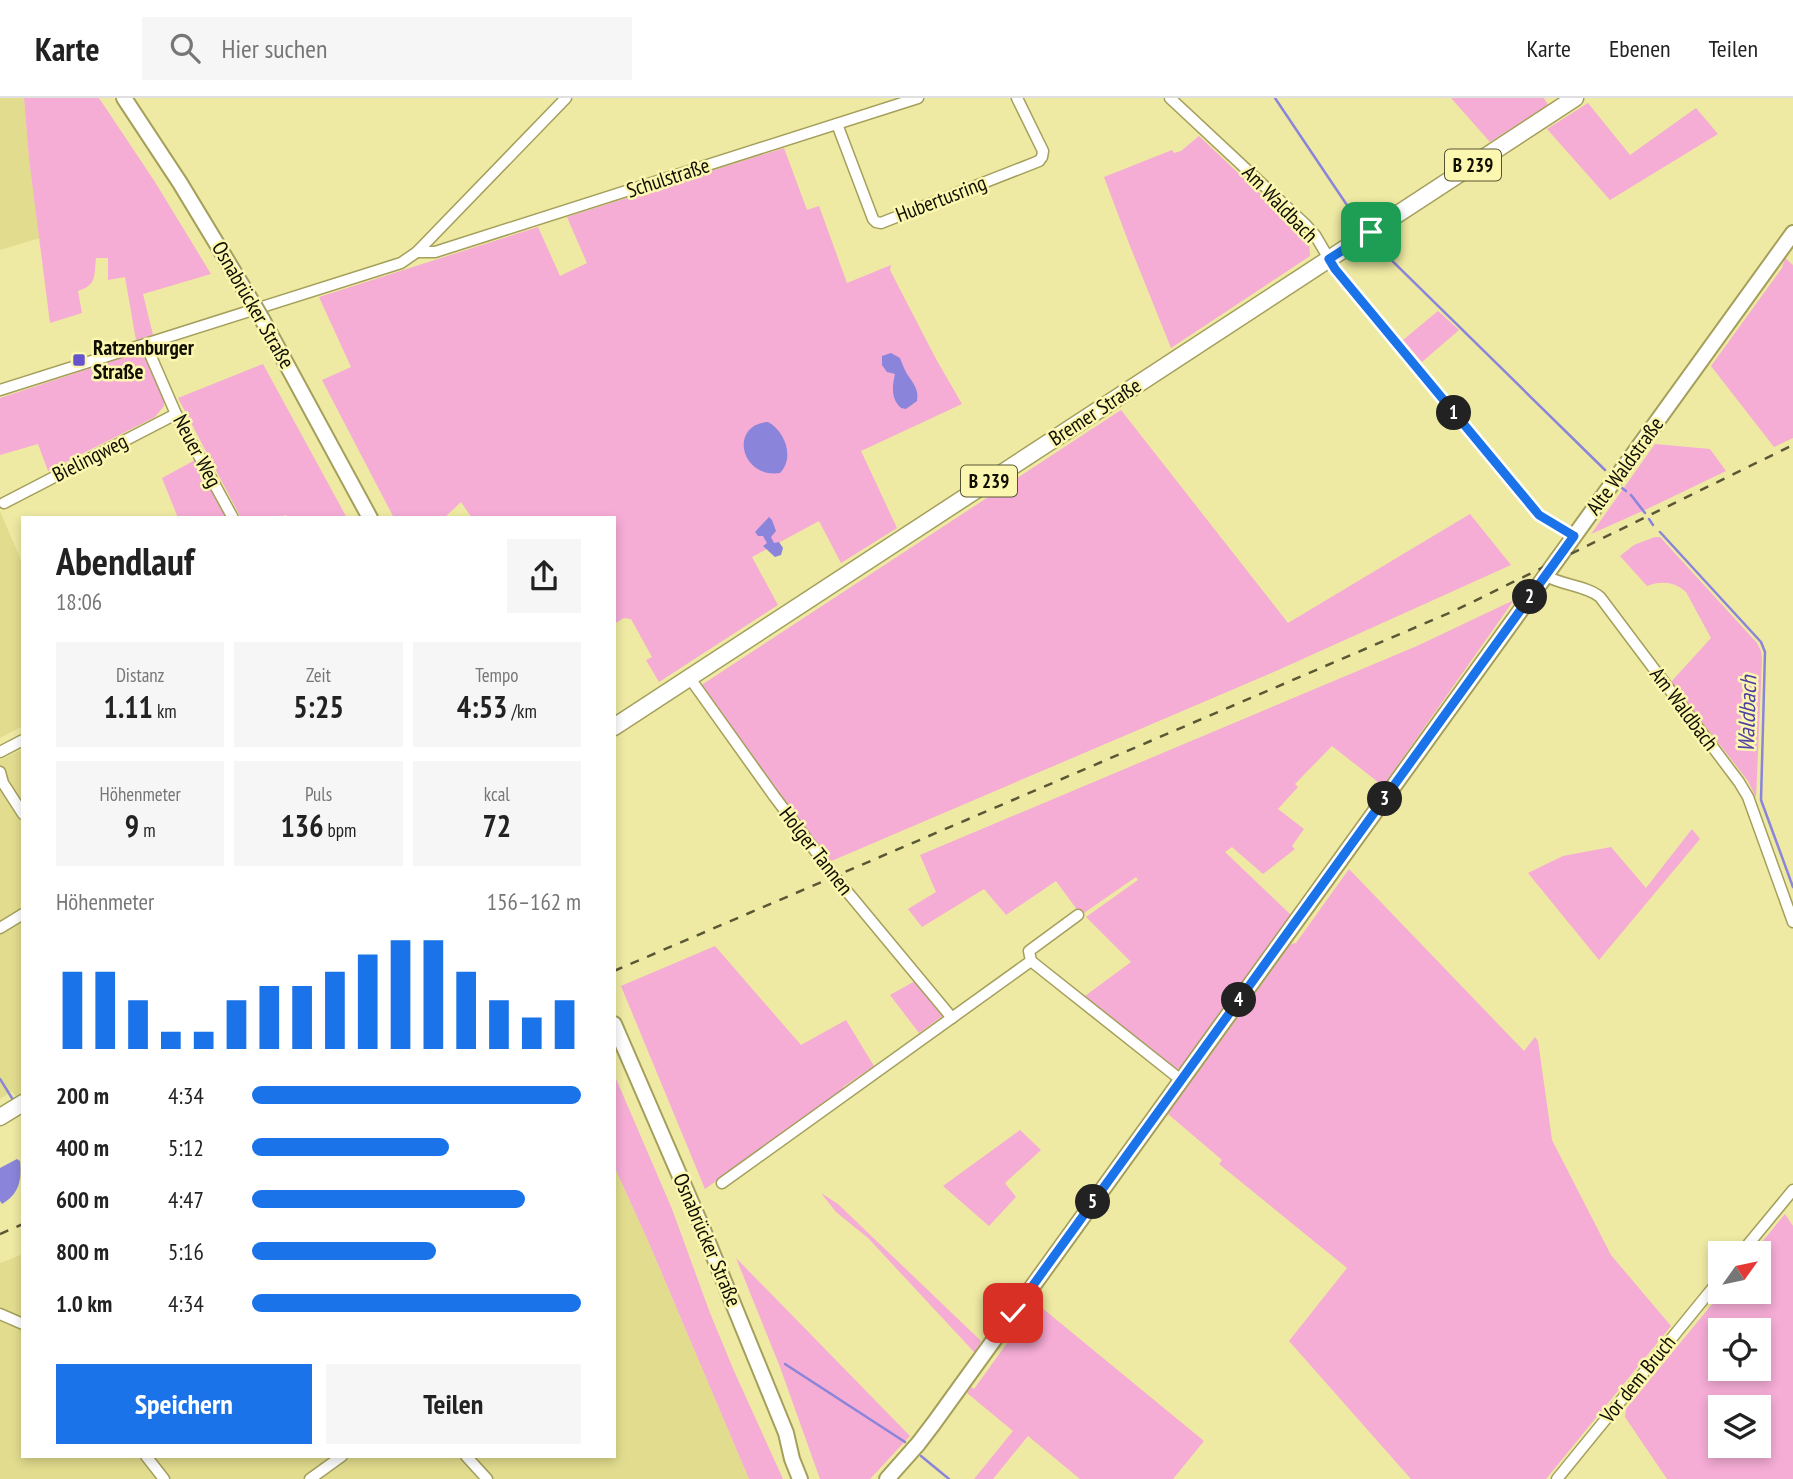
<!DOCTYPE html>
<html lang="de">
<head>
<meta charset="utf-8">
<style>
  body { margin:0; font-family:"PT Sans Narrow",sans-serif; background:#f6f6f6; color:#222; height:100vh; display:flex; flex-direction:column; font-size:26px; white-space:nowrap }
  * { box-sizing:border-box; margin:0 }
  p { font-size:23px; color:#767676 }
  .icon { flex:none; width:38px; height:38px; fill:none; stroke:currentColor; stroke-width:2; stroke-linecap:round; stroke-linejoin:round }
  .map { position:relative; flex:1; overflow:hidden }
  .side { position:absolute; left:21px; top:418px; width:595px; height:942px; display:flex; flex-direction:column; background:#fff; border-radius:0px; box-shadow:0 4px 10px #0003 }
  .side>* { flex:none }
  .needle { width:46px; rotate:57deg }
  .tools { position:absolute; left:1708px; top:1143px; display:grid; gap:14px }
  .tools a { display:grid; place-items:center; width:63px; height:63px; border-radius:0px; background:#fff; box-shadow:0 4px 10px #0003; font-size:35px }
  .pin { position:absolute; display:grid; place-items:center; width:60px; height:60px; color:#fff; margin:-30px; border-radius:14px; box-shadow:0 4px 10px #0006 }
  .km { position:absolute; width:35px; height:35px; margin:-18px; border-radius:50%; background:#222; color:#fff; font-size:19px; line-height:35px; text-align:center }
  .round { display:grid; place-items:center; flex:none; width:74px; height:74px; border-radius:0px; background:#f6f6f6 }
  .head { display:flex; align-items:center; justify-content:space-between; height:119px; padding:0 35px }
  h1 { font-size:38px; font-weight:700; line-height:52px }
  .figures { display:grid; grid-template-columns:repeat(3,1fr); gap:10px; height:119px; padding:7px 35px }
  .figures div { display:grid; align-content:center; border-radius:0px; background:#f6f6f6; text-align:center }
  .figures b { font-size:30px; font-weight:700 }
  .figures small { font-size:19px; font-weight:400 }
  .figures p { font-size:19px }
  .chart { height:196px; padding:14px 35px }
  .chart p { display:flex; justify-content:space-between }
  .chart svg { width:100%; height:126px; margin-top:7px; stroke:#1a73e8; stroke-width:6 }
  .action { display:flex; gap:14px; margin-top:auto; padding:14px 35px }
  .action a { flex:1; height:80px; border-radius:0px; background:#1a73e8; color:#fff; font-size:28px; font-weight:700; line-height:80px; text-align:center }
  .action a+a { background:#f6f6f6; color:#222 }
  ul { padding:0 35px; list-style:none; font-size:23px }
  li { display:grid; grid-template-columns:112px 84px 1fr; align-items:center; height:52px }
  li i { height:18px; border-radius:9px; background:#1a73e8 }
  header { display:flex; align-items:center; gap:42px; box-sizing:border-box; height:98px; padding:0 35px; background:#fff; border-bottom:2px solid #e0e0e0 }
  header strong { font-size:33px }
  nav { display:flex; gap:38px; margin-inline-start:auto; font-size:24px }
  .search { width:490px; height:63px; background:#f6f6f6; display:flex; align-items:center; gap:18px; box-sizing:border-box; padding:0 24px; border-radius:0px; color:#767676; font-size:26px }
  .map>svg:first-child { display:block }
  .built { fill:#e2dd8e }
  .green { fill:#f5acd5; fill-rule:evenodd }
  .water { fill:#8a85da }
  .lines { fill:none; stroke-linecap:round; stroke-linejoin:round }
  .stream { stroke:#8a85da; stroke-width:2.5 }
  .street-casing { stroke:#a49f5b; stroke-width:13 }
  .secondary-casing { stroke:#a49f5b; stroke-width:18 }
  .primary-casing { stroke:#a49f5b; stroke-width:19 }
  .street { stroke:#fff; stroke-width:10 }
  .secondary { stroke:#fff; stroke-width:14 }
  .primary { stroke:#fff; stroke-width:16 }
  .rail { stroke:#5a5736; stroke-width:2.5; stroke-dasharray:9 9; stroke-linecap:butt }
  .secondary-bridge-casing { stroke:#a49f5b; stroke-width:18; stroke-linecap:butt }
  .secondary-bridge { stroke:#fff; stroke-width:14 }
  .route-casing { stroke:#fff; stroke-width:14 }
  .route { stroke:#1a73e8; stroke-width:9 }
  .poi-dot { fill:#6554cd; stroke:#fcf7b0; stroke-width:2.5 }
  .labels { text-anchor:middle; stroke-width:5; stroke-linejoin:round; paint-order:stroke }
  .shield { fill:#fcf7b0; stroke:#575435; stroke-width:2 }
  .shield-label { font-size:19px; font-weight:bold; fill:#100e00 }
  .street-label { font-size:21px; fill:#100e00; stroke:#fcf7b0 }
  .poi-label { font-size:21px; font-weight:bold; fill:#100e00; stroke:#fcf7b0; text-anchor:start }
  .water-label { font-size:23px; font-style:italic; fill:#4f40a4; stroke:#fcf7b0 }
</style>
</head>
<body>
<header>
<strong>Karte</strong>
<div class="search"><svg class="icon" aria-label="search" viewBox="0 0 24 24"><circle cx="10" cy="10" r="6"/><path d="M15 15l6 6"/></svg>Hier suchen</div>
<nav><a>Karte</a><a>Ebenen</a><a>Teilen</a></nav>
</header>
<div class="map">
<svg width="1793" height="1381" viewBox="0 0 1793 1381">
  <rect width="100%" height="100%" fill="#eeeaa3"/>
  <g class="built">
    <polygon points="0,0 24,0 29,61 40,140 0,152"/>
    <polygon points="0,413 23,467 23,628 0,640"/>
    <polygon points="23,651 23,1010 12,993 0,1001 0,662"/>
    <polygon points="614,1068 649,1145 749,1381 0,1381 0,1165 23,1156 23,1358 614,1358"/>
  </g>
  <g class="green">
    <path d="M24,0H99L155,84L211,176L143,196L153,237L136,242L125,179L108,182V160H96C94,178 97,187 78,193L82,215L50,225L29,61Z"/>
    <polygon points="1451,0 1544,0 1548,7 1490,44"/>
    <polygon points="1588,5 1630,57 1696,10 1718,36 1610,102 1547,31"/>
    <polygon points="1199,38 1309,142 1310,158 1171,250 1130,148 1104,79 1172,52 1174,55 1181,53"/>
    <polygon points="784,50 807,112 819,108 847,185 891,167 890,172 936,261 962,306 861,353 897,430 841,465 819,423 752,459 778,507 659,584 646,562 652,559 631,521 624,520 614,526 614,420 472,420 461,404 444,420 394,420 322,282 351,269 319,199 538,129 560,178 587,165 567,119"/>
    <polygon points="1785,160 1793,167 1793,340 1774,349 1711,268 1782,170"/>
    <polygon points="1438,213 1459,232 1422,264 1403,242"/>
    <polygon points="137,255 147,262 164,301 164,308 155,319 48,373 38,346 0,357 0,300"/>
    <polygon points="263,266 347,420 288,420 286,417 279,420 241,420 178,300"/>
    <polygon points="1121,312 1288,525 1470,416 1511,467 1276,573 829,764 700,588"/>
    <polygon points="1655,346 1710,351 1726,373 1647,411 1591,436"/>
    <polygon points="197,361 228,420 178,420 162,380"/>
    <path d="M1655,439H1660L1757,545L1761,553L1762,561L1756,700L1748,683L1671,584L1711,540L1686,494C1674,483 1661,483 1647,488L1620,458L1634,447Z"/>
    <polygon points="1514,502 1383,688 1332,648 1295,686 1298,689 1278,711 1304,731 1292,748 1295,751 1263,776 1232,749 1225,754 1291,817 1181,970 1174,971 1085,898 1131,864 1086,819 1138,782 1136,779 1081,817 1056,783 1006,817 984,791 922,829 908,811 936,794 920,757 1417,548"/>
    <polygon points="1692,731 1700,741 1599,862 1528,775 1563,758 1611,749 1646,790"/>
    <polygon points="1349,771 1524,953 1535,939 1538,943 1552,1042 1611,1157 1671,1228 1546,1381 1411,1381 1289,1243 1347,1170 1219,1066 1222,1062 1168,1016 1291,846 1296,845"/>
    <polygon points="715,848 801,947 846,922 874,968 843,989 845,991 705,1091 621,888"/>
    <polygon points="915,883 944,917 919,935 890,897"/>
    <polygon points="614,976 672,1111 710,1215 734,1273 783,1381 749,1381 649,1145 614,1068"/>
    <polygon points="1020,1032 1041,1052 1005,1085 1016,1099 989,1128 943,1088"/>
    <polygon points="821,1095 838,1106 981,1243 975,1255 868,1140 836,1114"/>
    <path d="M1785,1116L1793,1128V1381H1667L1625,1319L1626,1311L1722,1194H1759V1155H1753ZM1720,1232H1759V1270H1720ZM1720,1309H1759V1348H1720Z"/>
    <polygon points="736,1160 910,1338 870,1381 820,1381 780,1269"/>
    <polygon points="1036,1205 1204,1343 1173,1381 1080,1381 1028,1338 993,1381 974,1381 1013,1333 967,1295 971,1289 974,1291"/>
  </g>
  <g class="water">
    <path d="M891,255L900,260C902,265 904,271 907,276C913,285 919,291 917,303L906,311L901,310C891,301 892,289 895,276L887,274L882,267V258Z"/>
    <path d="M768,324C785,333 795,360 780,375C741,381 728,327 768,324Z"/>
    <polygon points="769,419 772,422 776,433 771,439 774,445 779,444 783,450 781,457 775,459 763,448 767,445 763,438 758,438 755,434"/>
    <path d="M17,1061L20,1063C22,1082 19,1096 2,1106L0,1103V1070Z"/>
  </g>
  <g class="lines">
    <g class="stream">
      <polyline points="1275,0 1363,131"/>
      <polyline points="1371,142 1605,372"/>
      <polyline points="1622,390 1626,393"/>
      <polyline points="1631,397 1645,415"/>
      <polyline points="1649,421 1653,427"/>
      <polyline points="1660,434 1761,544 1765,554 1761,702 1793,789"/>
      <polyline points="0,981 15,1005"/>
      <polyline points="785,1266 905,1344"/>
      <polyline points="921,1358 949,1381"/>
    </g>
    <g class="street-casing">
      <g id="street">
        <polyline points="1170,0 1306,127 1315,137 1335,171 1539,417 1574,438"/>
        <polyline points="837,26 873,121 876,124 881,125 1039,63 1042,59 1043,53 1017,0"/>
        <polyline points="417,154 435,154 918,0"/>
        <polyline points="146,247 176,316 233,420"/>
        <polyline points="0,292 401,165 417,154 566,0"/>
        <polyline points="4,405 176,316"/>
        <path d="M1546,478C1562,487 1587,488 1600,499L1739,684L1748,699L1793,824"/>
        <polyline points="689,579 774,698 835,779 952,920"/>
        <polyline points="0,654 23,642"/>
        <polyline points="0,674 3,685 23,716"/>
        <polyline points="0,830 23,816"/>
        <polyline points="1031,863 1181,982"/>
        <polyline points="722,1085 1031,863 1029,853 1078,817"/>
        <polyline points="1741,1155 1793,1092"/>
        <polyline points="0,1216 23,1226"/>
        <polyline points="146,1358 164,1381"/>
        <polyline points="466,1358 487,1381"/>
        <polyline points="310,1381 342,1358"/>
        <polyline points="1557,1381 1720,1181"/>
      </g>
    </g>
    <g class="secondary-casing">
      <g id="secondary">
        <polyline points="124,0 180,85 252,204"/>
        <polyline points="262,221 370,420"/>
        <polyline points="614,926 701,1127 786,1335 792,1361 800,1381"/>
        <polyline points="887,1381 918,1346 934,1325 1793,135"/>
      </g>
    </g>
    <g class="primary-casing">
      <g id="primary">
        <polyline points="614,629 1575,0"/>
        <polyline points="0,1019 23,1005"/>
      </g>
    </g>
    <use href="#street" class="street"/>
    <use href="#secondary" class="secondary"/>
    <use href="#primary" class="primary"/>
    <g class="rail">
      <polyline points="614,873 1456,512 1793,347"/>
      <polyline points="0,1136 23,1126"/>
    </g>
    <g class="secondary-bridge-casing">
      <polyline id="secondary-bridge" points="252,204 262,221"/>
    </g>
    <use href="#secondary-bridge" class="secondary-bridge"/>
  </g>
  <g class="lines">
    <g class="route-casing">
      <polyline id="route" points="1013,1215 1574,438 1539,417 1335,171 1329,161 1371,134"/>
    </g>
    <use href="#route" class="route"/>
  </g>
  <rect class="poi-dot" x="72" y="255" width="14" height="14" rx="3.5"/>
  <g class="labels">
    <g class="shield">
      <rect x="1445" y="51.5" width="56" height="31" rx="5"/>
      <rect x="961" y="367.5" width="56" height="31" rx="5"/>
    </g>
    <g class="shield-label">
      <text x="1473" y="74">B 239</text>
      <text x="989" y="390">B 239</text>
    </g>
    <g class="street-label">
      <text transform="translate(668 80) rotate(-18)" y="7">Schulstraße</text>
      <text transform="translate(941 101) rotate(-21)" y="7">Hubertusring</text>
      <text transform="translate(1280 106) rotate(46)" y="7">Am Waldbach</text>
      <text transform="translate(253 207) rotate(60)" y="7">Osnabrücker Straße</text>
      <text transform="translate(1095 314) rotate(-33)" y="7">Bremer Straße</text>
      <text transform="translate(197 353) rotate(62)" y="7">Neuer Weg</text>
      <text transform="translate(90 360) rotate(-27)" y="7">Bielingweg</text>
      <text transform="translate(1625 368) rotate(-54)" y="7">Alte Waldstraße</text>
      <text transform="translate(1684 611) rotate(53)" y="7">Am Waldbach</text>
      <text transform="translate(816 753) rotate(52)" y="7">Holger Tannen</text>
      <text transform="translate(707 1142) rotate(67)" y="7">Osnabrücker Straße</text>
      <text transform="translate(1638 1281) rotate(-51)" y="7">Vor dem Bruch</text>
    </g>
    <g class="poi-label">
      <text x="93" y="257">Ratzenburger<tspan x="93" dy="24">Straße</tspan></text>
    </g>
    <g class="water-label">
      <text transform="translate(1747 616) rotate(-88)" y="8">Waldbach</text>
    </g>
  </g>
</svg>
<div class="tools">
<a><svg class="needle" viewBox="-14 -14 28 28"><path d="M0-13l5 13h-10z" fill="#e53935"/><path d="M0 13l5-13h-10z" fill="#767676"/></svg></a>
<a><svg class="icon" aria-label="locate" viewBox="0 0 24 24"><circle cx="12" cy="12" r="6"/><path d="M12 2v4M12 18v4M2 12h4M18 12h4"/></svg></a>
<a><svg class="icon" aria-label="layers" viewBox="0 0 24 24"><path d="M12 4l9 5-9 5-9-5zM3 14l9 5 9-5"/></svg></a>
</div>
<div class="pin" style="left:1371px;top:134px;background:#1e9e55"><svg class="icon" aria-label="arrive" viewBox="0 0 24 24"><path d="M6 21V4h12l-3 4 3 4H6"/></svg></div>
<div class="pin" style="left:1013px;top:1215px;background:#d93025"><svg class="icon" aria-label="check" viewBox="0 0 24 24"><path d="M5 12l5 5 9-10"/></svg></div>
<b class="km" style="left:1454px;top:315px">1</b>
<b class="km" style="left:1530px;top:499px">2</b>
<b class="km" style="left:1385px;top:701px">3</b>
<b class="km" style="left:1239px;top:902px">4</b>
<b class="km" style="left:1093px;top:1104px">5</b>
<section class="side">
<div class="head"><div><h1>Abendlauf</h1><p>18:06</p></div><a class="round"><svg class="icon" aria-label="share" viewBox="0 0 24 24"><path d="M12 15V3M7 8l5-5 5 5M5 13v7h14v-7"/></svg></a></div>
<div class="figures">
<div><p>Distanz</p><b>1.11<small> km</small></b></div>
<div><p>Zeit</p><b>5:25</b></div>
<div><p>Tempo</p><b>4:53<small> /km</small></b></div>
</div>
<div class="figures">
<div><p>Höhenmeter</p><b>9<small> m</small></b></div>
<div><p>Puls</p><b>136<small> bpm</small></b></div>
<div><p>kcal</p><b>72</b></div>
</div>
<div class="chart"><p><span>Höhenmeter</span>156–162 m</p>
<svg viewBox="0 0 160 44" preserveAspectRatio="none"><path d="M5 44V17M15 44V17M25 44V27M35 44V38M45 44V38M55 44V27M65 44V22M75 44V22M85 44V17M95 44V11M105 44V6M115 44V6M125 44V17M135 44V27M145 44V33M155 44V27"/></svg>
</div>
<ul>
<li><b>200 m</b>4:34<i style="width:100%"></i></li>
<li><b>400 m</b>5:12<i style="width:60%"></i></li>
<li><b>600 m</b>4:47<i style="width:83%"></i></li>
<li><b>800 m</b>5:16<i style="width:56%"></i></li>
<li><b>1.0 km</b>4:34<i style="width:100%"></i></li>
</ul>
<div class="action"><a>Speichern</a><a>Teilen</a></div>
</section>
</div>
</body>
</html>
